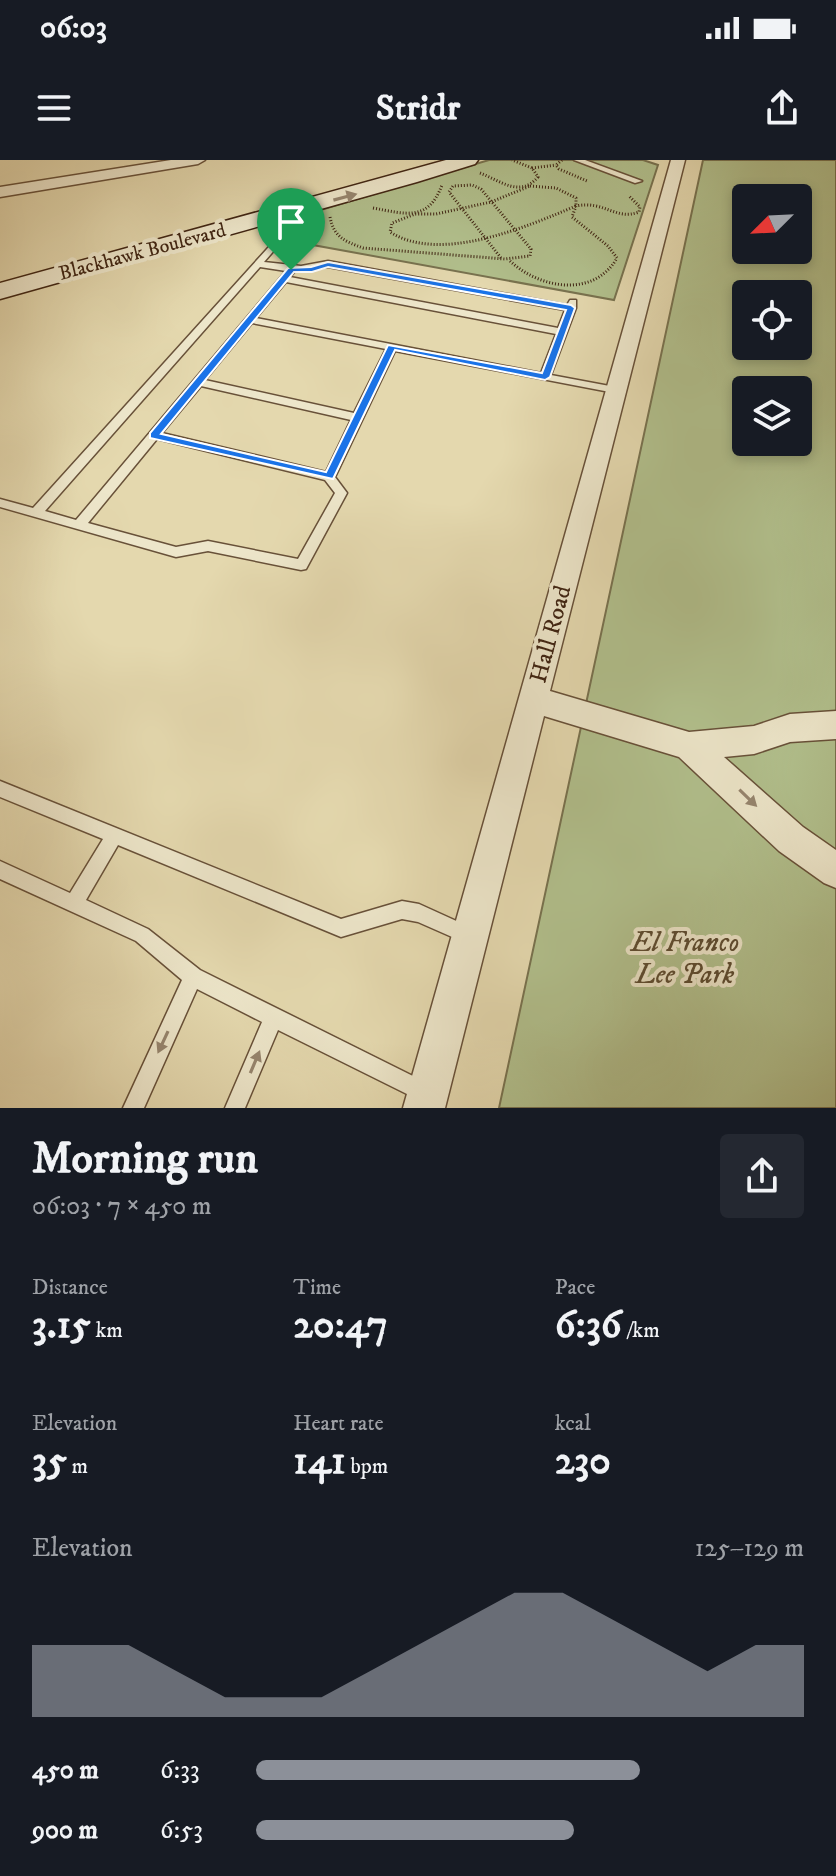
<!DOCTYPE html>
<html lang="en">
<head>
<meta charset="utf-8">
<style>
  body { margin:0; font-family:"IM FELL DW Pica",serif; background:#242831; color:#f1f3f6; height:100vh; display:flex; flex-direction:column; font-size:30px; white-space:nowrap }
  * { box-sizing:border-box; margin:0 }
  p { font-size:26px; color:#9ea1a6 }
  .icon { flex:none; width:44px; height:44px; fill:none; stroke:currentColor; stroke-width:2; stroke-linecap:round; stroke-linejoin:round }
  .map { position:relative; height:948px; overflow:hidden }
  .details { display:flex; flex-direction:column; background:#171b24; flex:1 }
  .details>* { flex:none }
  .needle { width:52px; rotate:246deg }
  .controls { position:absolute; left:732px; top:24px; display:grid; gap:16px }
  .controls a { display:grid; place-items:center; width:80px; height:80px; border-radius:8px; background:#171b24; box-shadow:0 4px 12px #0003; font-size:40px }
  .pin { position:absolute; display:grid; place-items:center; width:68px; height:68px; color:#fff; margin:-82px -34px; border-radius:50% 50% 50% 0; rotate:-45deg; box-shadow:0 0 8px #0007 }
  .pin .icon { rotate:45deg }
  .round { display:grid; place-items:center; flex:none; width:84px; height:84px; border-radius:8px; background:#242831 }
  .headline { display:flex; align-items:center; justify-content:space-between; height:136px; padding:0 32px }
  h1 { font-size:44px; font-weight:700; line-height:60px }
  .figures { display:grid; grid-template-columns:repeat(3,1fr); gap:12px; height:136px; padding:8px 32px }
  .figures div { display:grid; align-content:center }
  .figures b { font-size:40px; font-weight:700 }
  .figures small { font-size:22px; font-weight:400 }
  .figures p { font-size:22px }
  .chart { height:224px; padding:16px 32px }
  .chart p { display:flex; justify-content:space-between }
  .chart svg { width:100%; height:144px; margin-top:8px; fill:#8c9099; opacity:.7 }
  ul { padding:0 32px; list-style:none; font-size:26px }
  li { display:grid; grid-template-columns:128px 96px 1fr; align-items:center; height:60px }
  li i { height:20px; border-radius:10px; background:#8c9099 }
  .status { display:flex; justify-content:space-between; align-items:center; height:56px; padding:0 40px; background:#171b24; direction:ltr }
  .status svg { height:22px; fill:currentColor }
  header { display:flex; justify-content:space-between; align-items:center; height:104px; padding:0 32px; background:#171b24; font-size:36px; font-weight:700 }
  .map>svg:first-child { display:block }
  .green { fill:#b1bf8c; stroke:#78724f; stroke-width:2; fill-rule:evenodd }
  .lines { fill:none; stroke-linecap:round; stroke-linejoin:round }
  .lane-casing { stroke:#685139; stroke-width:3 }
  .street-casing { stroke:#685139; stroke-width:3 }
  .secondary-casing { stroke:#3f2412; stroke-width:3 }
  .path { stroke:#3f2412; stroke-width:3; stroke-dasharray:1 2; stroke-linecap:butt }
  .lane { fill:#ede6ca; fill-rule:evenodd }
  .street { fill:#ede6ca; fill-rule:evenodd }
  .secondary { fill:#ede6ca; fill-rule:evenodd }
  .oneway { fill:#96856e }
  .route { fill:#1a73e8; stroke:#fff; stroke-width:2; fill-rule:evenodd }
  .labels { text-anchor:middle; stroke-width:8; stroke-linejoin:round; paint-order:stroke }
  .far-street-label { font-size:20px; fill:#3f2412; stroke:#ede6ca }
  .street-label { font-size:24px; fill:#3f2412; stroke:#ede6ca }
  .near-park-label { font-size:28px; font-style:italic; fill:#5c4b30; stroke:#ede6ca }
</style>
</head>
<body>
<div class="status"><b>06:03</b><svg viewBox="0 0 49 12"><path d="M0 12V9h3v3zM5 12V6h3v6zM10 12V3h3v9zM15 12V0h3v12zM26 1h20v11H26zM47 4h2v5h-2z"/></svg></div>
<header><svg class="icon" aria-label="menu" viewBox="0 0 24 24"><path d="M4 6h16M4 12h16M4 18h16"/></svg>Stridr<svg class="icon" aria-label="share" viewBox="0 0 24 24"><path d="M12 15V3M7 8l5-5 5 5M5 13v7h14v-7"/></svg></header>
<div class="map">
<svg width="836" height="948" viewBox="0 0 836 948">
  <rect width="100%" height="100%" fill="#e4d8ae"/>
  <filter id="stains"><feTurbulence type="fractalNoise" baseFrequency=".0025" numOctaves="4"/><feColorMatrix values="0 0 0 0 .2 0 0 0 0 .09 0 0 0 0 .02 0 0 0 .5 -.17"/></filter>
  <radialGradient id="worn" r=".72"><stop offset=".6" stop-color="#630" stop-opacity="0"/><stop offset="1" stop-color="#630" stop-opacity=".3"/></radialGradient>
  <g class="green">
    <polygon points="489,0 643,0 658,5 614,140 313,85 297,57"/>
    <path d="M703,0H836V948H499ZM746,38H798V90H746ZM746,134H798V186H746ZM746,230H798V282H746Z"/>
  </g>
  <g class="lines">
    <g class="lane-casing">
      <g id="lane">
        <polygon points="574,0 585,0 642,21 635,23"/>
        <path d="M270,56L284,70V79L264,102L301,106L328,101L567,145L570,140H576V148L551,215L615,227L620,230L615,233L395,191L335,317L347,333L306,409L301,410L208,391L176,397L0,347V339L33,348L276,79V70L266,58ZM260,107L286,111L76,360L45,351ZM328,107L565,150L558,168L290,117L295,111ZM286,122L556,174L541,213L256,158ZM252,163L386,189L354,253L205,220ZM201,226L351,260L326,312L162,273ZM157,279L325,320L335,333L298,399L208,381L176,387L88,363Z"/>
        <polygon points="0,621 341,759 402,741 419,744 474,769 477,775 474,781 468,784 418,762 402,759 341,777 118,685 86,740 148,769 200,810 431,925 434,932 431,939 424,942 417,939 278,870 245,948 225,948 262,862 197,829 144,948 123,948 182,820 136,781 0,719 0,701 70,733 103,679 0,637"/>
      </g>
    </g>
    <g class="street-casing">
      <g id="street">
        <polygon points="171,0 205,0 198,4 0,37 0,27"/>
        <polygon points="671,0 685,0 550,531 689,572 754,566 790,554 836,551 836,579 790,582 754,594 724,597 803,667 836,690 836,728 824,723 779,691 679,597 544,556 445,948 403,948"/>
      </g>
    </g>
    <g class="secondary-casing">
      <polygon id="secondary" points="446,0 478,0 475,4 417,22 0,139 0,123"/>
    </g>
    <g class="path">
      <polyline points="562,0 556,5 559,9 587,21"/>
      <polyline points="532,8 556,5"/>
      <path d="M480,13C501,21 520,38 538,17L532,8L512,0"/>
      <path d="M530,26L556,28L576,38V46C526,67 440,104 390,72L392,63L415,54H436L491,42Z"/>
      <path d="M373,48C406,54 428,62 442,25"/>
      <path d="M330,57C334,77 344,81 363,88L505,99L530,96L531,89L481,29L472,25L453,26L449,32L501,98"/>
      <path d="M510,101C540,129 594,138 617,98L608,86L572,57L576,46C604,40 616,61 639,52L640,47L629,36"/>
    </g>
    <use href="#lane" class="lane"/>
    <use href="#street" class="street"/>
    <use href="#secondary" class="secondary"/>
  </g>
  <defs><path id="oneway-solid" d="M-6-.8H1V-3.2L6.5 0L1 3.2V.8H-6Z" transform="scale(2)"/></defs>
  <g class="oneway">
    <use href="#oneway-solid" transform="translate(345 37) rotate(-15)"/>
    <use href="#oneway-solid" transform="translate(748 638) rotate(44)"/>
    <use href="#oneway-solid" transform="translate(163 882) rotate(115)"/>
    <use href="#oneway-solid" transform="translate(255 902) rotate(-67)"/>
  </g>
  <path class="route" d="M328,102L571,145L575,148L550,217L545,220L395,190L333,319L150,278V273L288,108L311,107ZM328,107L566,150L542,213L388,185L326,312L161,274L294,112H312Z"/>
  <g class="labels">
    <g class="far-street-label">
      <text transform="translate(142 91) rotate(-15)" y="7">Blackhawk Boulevard</text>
    </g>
    <g class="street-label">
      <text transform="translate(550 474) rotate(-75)" y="8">Hall Road</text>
    </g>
    <g class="near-park-label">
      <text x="685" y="791">El Franco<tspan x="685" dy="32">Lee Park</tspan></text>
    </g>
  </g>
  <rect width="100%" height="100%" filter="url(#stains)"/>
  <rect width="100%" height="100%" fill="url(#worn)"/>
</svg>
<div class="controls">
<a><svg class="needle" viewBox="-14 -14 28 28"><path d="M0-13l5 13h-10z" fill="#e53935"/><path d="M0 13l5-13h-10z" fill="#9ea1a6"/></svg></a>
<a><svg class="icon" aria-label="locate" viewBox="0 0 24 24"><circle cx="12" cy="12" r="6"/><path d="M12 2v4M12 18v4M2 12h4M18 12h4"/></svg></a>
<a><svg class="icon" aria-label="layers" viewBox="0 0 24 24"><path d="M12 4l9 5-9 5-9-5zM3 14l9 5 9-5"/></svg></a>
</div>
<div class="pin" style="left:291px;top:110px;background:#1e9e55"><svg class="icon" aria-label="arrive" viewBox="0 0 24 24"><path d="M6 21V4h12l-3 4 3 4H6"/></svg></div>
</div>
<section class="details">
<div class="headline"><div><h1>Morning run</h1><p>06:03 · 7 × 450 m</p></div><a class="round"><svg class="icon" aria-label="share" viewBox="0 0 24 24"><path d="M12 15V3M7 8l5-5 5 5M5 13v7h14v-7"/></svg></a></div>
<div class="figures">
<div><p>Distance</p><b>3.15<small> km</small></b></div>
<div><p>Time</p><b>20:47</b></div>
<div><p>Pace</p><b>6:36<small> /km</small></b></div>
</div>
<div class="figures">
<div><p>Elevation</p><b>35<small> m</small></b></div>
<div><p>Heart rate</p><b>141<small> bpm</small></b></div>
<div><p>kcal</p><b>230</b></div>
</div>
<div class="chart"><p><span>Elevation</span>125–129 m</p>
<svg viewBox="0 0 160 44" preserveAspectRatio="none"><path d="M0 44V22L10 22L20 22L30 30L40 38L50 38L60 38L70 30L80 22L90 14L100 6L110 6L120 14L130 22L140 30L150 22L160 22V44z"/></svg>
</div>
<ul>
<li><b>450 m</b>6:33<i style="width:70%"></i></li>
<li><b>900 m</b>6:53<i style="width:58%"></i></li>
</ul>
</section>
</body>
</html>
